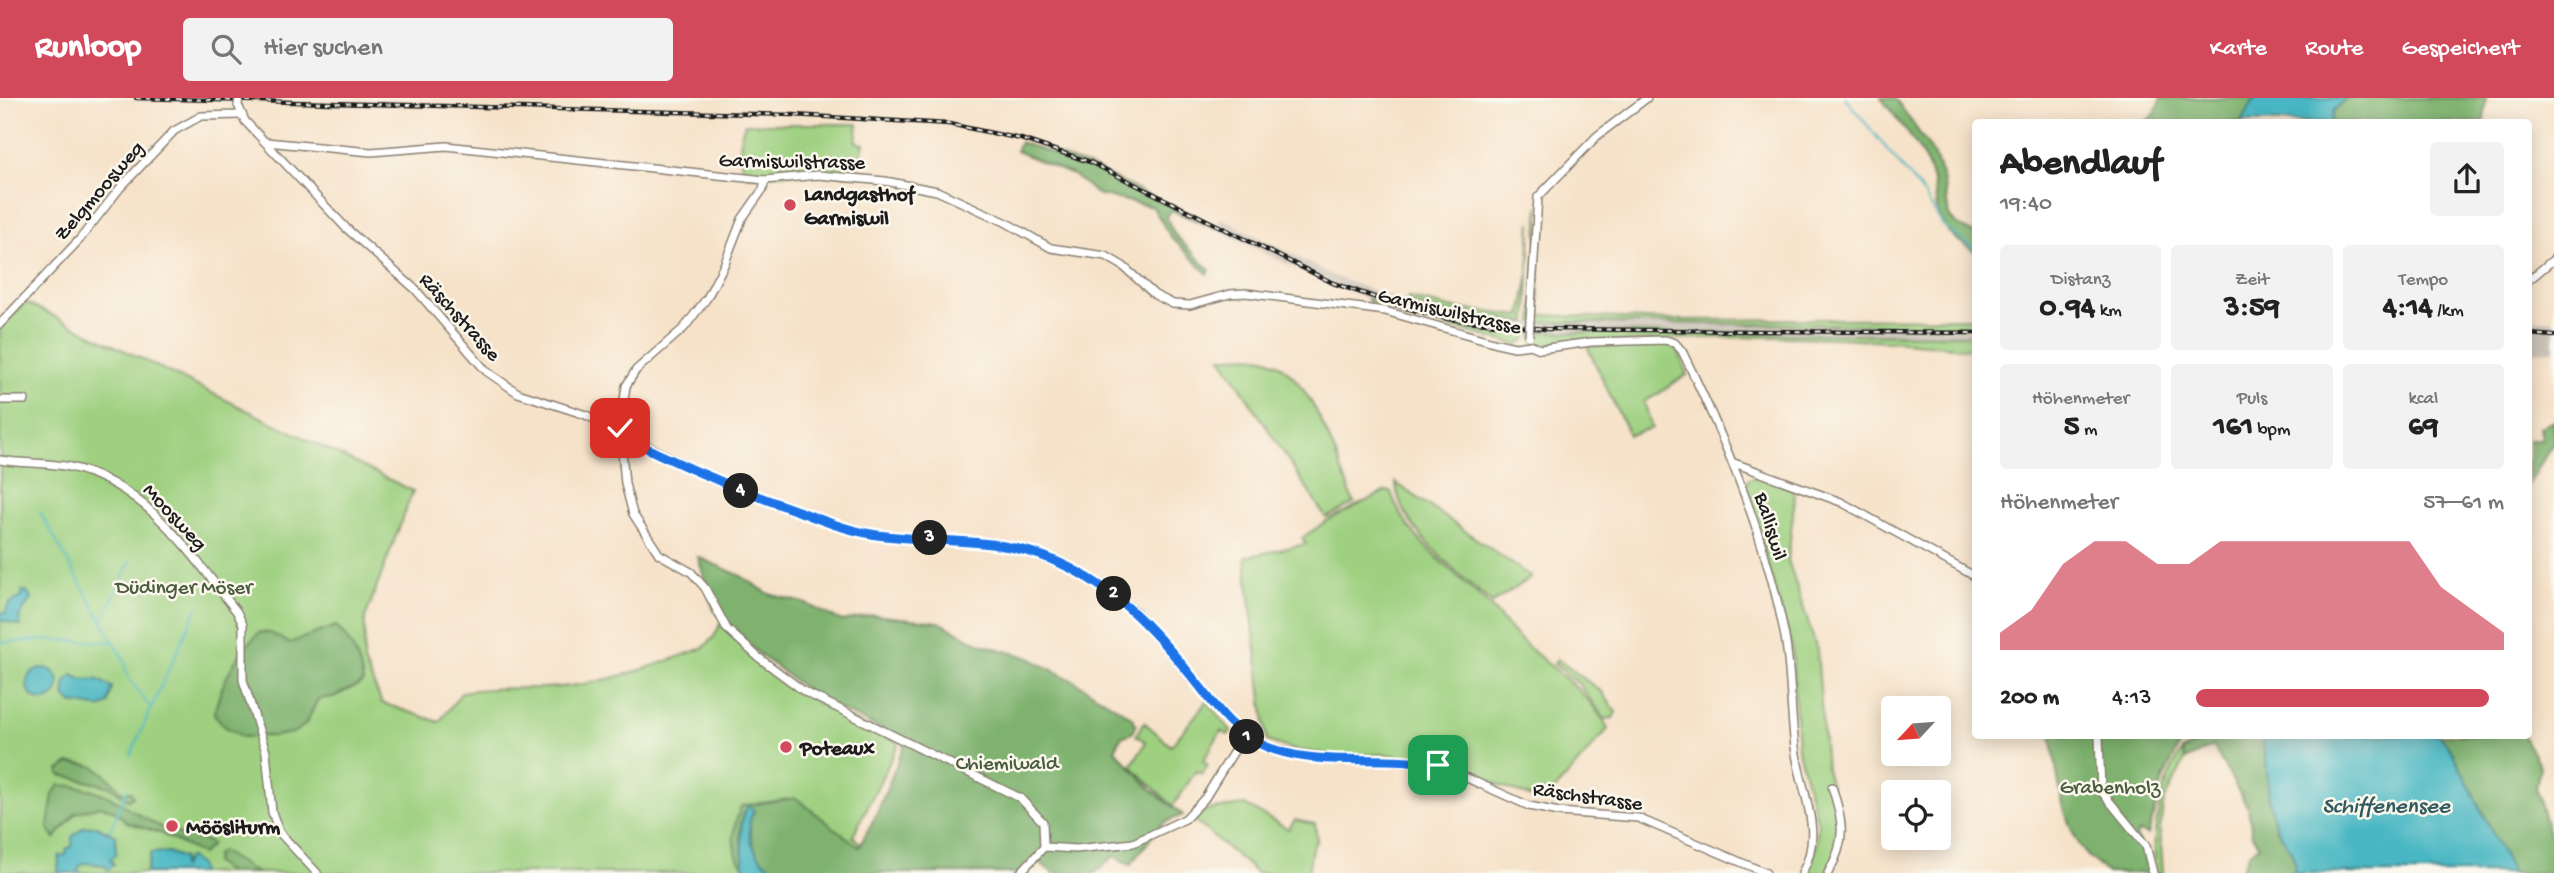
<!DOCTYPE html>
<html lang="de">
<head>
<meta charset="utf-8">
<style>
  body { margin:0; font-family:"Gochi Hand",sans-serif; background:#f2f2f2; color:#222; height:100vh; display:flex; flex-direction:column; font-size:26px; white-space:nowrap }
  * { box-sizing:border-box; margin:0 }
  p { font-size:23px; color:#767676 }
  .icon { flex:none; width:38px; height:38px; fill:none; stroke:currentColor; stroke-width:2; stroke-linecap:round; stroke-linejoin:round }
  .map { position:relative; flex:1; overflow:hidden }
  .drawer { position:absolute; left:1972px; top:21px; width:560px; height:620px; display:flex; flex-direction:column; background:#fff; border-radius:7px; box-shadow:0 4px 18px #0003 }
  .drawer>* { flex:none }
  .needle { width:46px; rotate:244deg }
  .fabs { position:absolute; left:1881px; top:598px; display:grid; gap:14px }
  .fabs a { display:grid; place-items:center; width:70px; height:70px; border-radius:7px; background:#fff; box-shadow:0 4px 18px #0003; font-size:35px }
  .pin { position:absolute; display:grid; place-items:center; width:60px; height:60px; color:#fff; margin:-30px; border-radius:14px; box-shadow:0 4px 10px #0006 }
  .km { position:absolute; width:35px; height:35px; margin:-18px; border-radius:50%; background:#222; color:#fff; font-size:19px; line-height:35px; text-align:center }
  .round { display:grid; place-items:center; flex:none; width:74px; height:74px; border-radius:7px; background:#f2f2f2 }
  .head { display:flex; align-items:center; justify-content:space-between; height:119px; padding:0 28px }
  h1 { font-size:38px; font-weight:700; line-height:52px }
  .figures { display:grid; grid-template-columns:repeat(3,1fr); gap:10px; height:119px; padding:7px 28px }
  .figures div { display:grid; align-content:center; border-radius:7px; background:#f2f2f2; text-align:center }
  .figures b { font-size:30px; font-weight:700 }
  .figures small { font-size:19px; font-weight:400 }
  .figures p { font-size:19px }
  .chart { height:196px; padding:14px 28px }
  .chart p { display:flex; justify-content:space-between }
  .chart svg { width:100%; height:126px; margin-top:7px; fill:#d1495b; opacity:.7 }
  ul { padding:0 28px; list-style:none; font-size:23px }
  li { display:grid; grid-template-columns:112px 84px 1fr; align-items:center; height:52px }
  li i { height:18px; border-radius:9px; background:#d1495b }
  header { display:flex; align-items:center; gap:42px; box-sizing:border-box; height:98px; padding:0 35px; background:#d1495b; color:#fff }
  header strong { font-size:33px }
  nav { display:flex; gap:38px; margin-inline-start:auto; font-size:24px }
  .search { width:490px; height:63px; background:#f2f2f2; display:flex; align-items:center; gap:18px; box-sizing:border-box; padding:0 24px; border-radius:7px; color:#767676; font-size:26px }
  .map>svg:first-child { display:block }
  .industrial { fill:#cbc3b8 }
  .green { fill:#9ed080; stroke:#5d764e; stroke-width:2 }
  .forest { fill:#7eb26e; stroke:#4d6745; stroke-width:2 }
  .water { fill:#49b7c3; stroke:#326a70; stroke-width:2 }
  .lines { fill:none; stroke-linecap:round; stroke-linejoin:round }
  .stream { stroke:#49b7c3; stroke-width:2 }
  .minor-casing { stroke:#897f72; stroke-width:10 }
  .minor { stroke:#fff; stroke-width:7 }
  .rail-casing { stroke:#1c1c1c; stroke-width:4.5 }
  .rail { stroke:#fbf7ec; stroke-width:2; stroke-dasharray:5; stroke-linecap:butt }
  .minor-bridge-casing { stroke:#897f72; stroke-width:10; stroke-linecap:butt }
  .minor-bridge { stroke:#fff; stroke-width:7 }
  .route-casing { stroke:#fff; stroke-width:14 }
  .route { stroke:#1a73e8; stroke-width:9 }
  .poi-dot { fill:#d1495b; stroke:#fbf7ec; stroke-width:2.5 }
  .labels { text-anchor:middle; stroke-width:5; stroke-linejoin:round; paint-order:stroke }
  .street-label { font-size:21px; fill:#1c1c1c; stroke:#fbf7ec }
  .poi-label { font-size:21px; font-weight:bold; fill:#1c1c1c; stroke:#fbf7ec; text-anchor:start }
  .park-label { font-size:21px; fill:#4a5b3f; stroke:#fbf7ec }
  .water-label { font-size:23px; font-style:italic; fill:#2e5a5f; stroke:#fbf7ec }
</style>
</head>
<body>
<header>
<strong>Runloop</strong>
<div class="search"><svg class="icon" aria-label="search" viewBox="0 0 24 24"><circle cx="10" cy="10" r="6"/><path d="M15 15l6 6"/></svg>Hier suchen</div>
<nav><a>Karte</a><a>Route</a><a>Gespeichert</a></nav>
</header>
<div class="map">
<svg width="2554" height="775" viewBox="0 0 2554 775">
  <rect width="100%" height="100%" fill="#fbf7ec"/>
  <filter id="ink" filterUnits="userSpaceOnUse"><feTurbulence type="fractalNoise" baseFrequency=".0143" numOctaves="2"/><feDisplacementMap in="SourceGraphic" scale="14" xChannelSelector="R" yChannelSelector="G"/><feConvolveMatrix kernelMatrix="1 2 1 2 8 2 1 2 1" color-interpolation-filters="sRGB"/></filter>
  <filter id="wash" filterUnits="userSpaceOnUse"><feTurbulence type="fractalNoise" baseFrequency=".00686" numOctaves="4" result="noise"/><feDisplacementMap in="SourceGraphic" scale="28" xChannelSelector="R" yChannelSelector="G"/><feGaussianBlur stdDeviation="1.57" result="paint"/><feColorMatrix in="noise" values="0 0 0 0 0 0 0 0 0 0 0 0 0 0 0 0 0 1.4 0 .05"/><feComposite in="paint" operator="in"/></filter>
  <g filter="url(#wash)">
    <rect width="100%" height="100%" fill="#f6e2c9"/>
    <g class="industrial">
      <polygon points="1221,120 1336,179 1407,205 1449,215 1527,224 1976,228 1976,237 1531,234 1448,223 1368,201 1299,172 1216,131"/>
      <polygon points="2529,221 2554,223 2554,253 2529,254"/>
    </g>
    <g class="green">
      <path d="M745,26H858L856,44L864,46L857,72L852,77L808,74L748,78C737,68 739,38 745,26Z"/>
      <polygon points="1539,107 1539,217 1672,222 1976,220 1976,228 1533,224"/>
      <polygon points="1531,124 1527,224 1449,215 1407,205 1408,200 1451,210 1521,218 1528,181"/>
      <polygon points="1368,201 1448,223 1528,233 1525,242 1518,247 1369,208"/>
      <path d="M25,204L413,393L365,520L364,564L382,605L439,624L462,594C496,588 527,592 561,589C609,585 657,567 703,550L714,539L720,526L768,570L820,607L899,645L853,738L887,775H0V230Z"/>
      <path d="M1531,234L1976,237V252C1831,232 1684,239 1539,248L1533,243Z"/>
      <path d="M1664,246C1682,249 1681,263 1687,277C1670,285 1663,296 1644,303L1652,330L1629,337L1587,248Z"/>
      <path d="M1221,259C1236,259 1257,256 1270,262C1313,279 1338,365 1354,405L1326,420Z"/>
      <polygon points="1759,378 1792,390 1795,397 1788,462 1817,552 1826,671 1841,723 1836,755 1826,775 1806,775 1816,748 1818,726 1798,653 1792,550 1745,389 1749,381"/>
      <path d="M1396,385L1531,479V480L1492,505C1460,476 1398,430 1396,385Z"/>
      <path d="M1386,393L1391,394C1408,445 1453,470 1489,507C1501,520 1512,535 1526,547C1556,574 1589,594 1608,631L1546,702L1530,699L1431,661L1382,656L1342,658L1294,652L1267,643L1245,459L1306,446L1302,440L1328,422Z"/>
      <polygon points="1557,561 1602,594 1616,614 1613,620 1605,621 1578,585 1554,566"/>
      <polygon points="1207,603 1231,633 1228,637 1221,633 1203,663 1208,667 1202,676 1196,673 1173,708 1131,668 1146,644 1136,637 1144,624 1171,648"/>
      <path d="M2182,653L2185,662L2164,702L2160,731L2163,775H2156C2151,733 2159,688 2182,653Z"/>
      <polygon points="1245,707 1288,731 1295,722 1315,726 1317,742 1312,750 1308,775 1257,775 1194,722 1206,712"/>
    </g>
    <g class="forest">
      <path d="M1881,0H1895L1934,56L1943,80L1949,118L1956,126L1976,136V154C1917,121 1949,104 1923,58C1912,38 1895,19 1881,0Z"/>
      <polygon points="2161,0 2255,0 2241,24 2145,24 2155,16"/>
      <polygon points="2347,0 2486,0 2484,24 2331,24 2334,12"/>
      <polygon points="1020,44 1091,69 1216,131 1171,112 1166,119 1175,137 1210,172 1208,176 1170,138 1153,109 1097,96 1073,77 1016,53"/>
      <polygon points="2554,323 2554,343 2529,386 2529,342 2542,342 2540,329"/>
      <path d="M698,459L741,478L769,496L804,505L842,523L873,517L939,524L978,545L1027,559L1074,583L1133,620L1136,627L1132,635L1121,639L1115,652L1153,693L1183,717L1163,725L1130,767L1114,758L1095,775H1053L1038,763L1025,775H761L777,770C750,764 748,729 750,707C734,724 741,757 752,775H749C729,755 731,733 741,708L796,700L859,749L877,715L906,643L820,602L759,556L714,512Z"/>
      <path d="M336,528C352,544 361,563 363,585L333,599L318,601L305,627L293,635L275,638L243,639L224,628L214,616C221,586 236,554 260,534L271,535L289,545Z"/>
      <path d="M2051,637H2184L2163,681L2148,737L2140,734L2136,737L2151,775H2107C2101,768 2092,764 2087,757C2060,725 2058,676 2051,637Z"/>
      <path d="M2212,637H2260C2272,667 2263,700 2277,730C2284,745 2299,757 2294,775H2240L2249,755L2259,748L2252,736L2248,710L2213,648L2185,662L2182,653Z"/>
      <polygon points="2440,637 2523,637 2540,668 2536,690 2549,736 2554,741 2554,775 2512,775 2453,655"/>
      <path d="M69,665C98,665 104,674 122,694H131L133,699L128,702L111,689L60,677L58,673Z"/>
      <path d="M59,687C116,689 125,715 170,733C184,738 198,738 212,746L202,756L160,735L127,724L115,713L100,708L76,715L55,740L48,730L53,696Z"/>
      <polygon points="221,753 257,775 229,775 215,765 216,757"/>
    </g>
    <g class="water">
      <polygon points="2255,0 2347,0 2334,12 2331,24 2241,24"/>
      <polygon points="22,493 27,493 31,501 19,519 21,528 0,522 0,515 5,515 9,506 21,499"/>
      <circle cx="43" cy="586" r="16"/>
      <path d="M73,577L83,582L96,581L112,589L108,606C98,614 84,604 73,606L64,598L66,582Z"/>
      <path d="M2260,637H2440L2453,655L2512,775H2294C2299,757 2284,745 2277,730C2263,700 2272,667 2260,637Z"/>
      <path d="M749,707L754,713C742,731 755,766 777,770L774,775H752L744,769C743,750 736,723 749,707Z"/>
      <polygon points="97,728 116,738 116,757 110,761 114,766 108,772 104,767 84,765 78,770 80,775 58,775 59,758 66,757 67,750 72,749 72,739 84,729"/>
      <polygon points="168,754 183,760 182,770 188,759 199,766 201,775 146,775 151,755"/>
    </g>
    <g class="lines">
      <g class="stream">
        <polyline points="1845,0 1923,95 1944,129 1976,152"/>
        <polyline points="40,414 124,562 128,580 151,610 131,657"/>
        <polyline points="103,521 131,462"/>
        <polyline points="0,545 45,542 114,544"/>
        <polyline points="152,608 197,510"/>
        <polyline points="110,733 127,691"/>
      </g>
    </g>
  </g>
  <g filter="url(#ink)">
    <g class="lines">
      <g class="minor-casing">
        <g id="minor">
          <polyline points="238,7 245,23 346,130 415,191 486,273 518,295 586,317 725,387 841,429 883,438 991,445 1029,454 1068,469 1107,492 1135,513 1234,629 1269,650 1333,662 1414,662 1438,667 1529,708 1559,714 1638,720 1766,775"/>
          <polyline points="266,44 371,54 446,48 765,82 818,77 885,83 937,93 1005,124 1051,150 1106,158 1123,168 1155,197 1173,206 1190,207 1230,196 1246,195 1385,213 1497,245 1515,249 1531,247"/>
          <polyline points="765,82 763,91 742,121 724,167 707,200 684,230 636,272 626,288 620,330 625,386 633,416 659,456 691,474 705,490 727,531 758,559 805,594 1020,700 1043,724 1044,749 1020,775"/>
          <polyline points="2529,182 2554,161"/>
          <polyline points="1530,222 1538,99 1597,38 1647,0"/>
          <polyline points="0,226 80,141 120,90 174,33 201,18 240,17"/>
          <path d="M1531,247L1540,251L1591,244L1666,242L1675,245L1682,253C1727,344 1766,440 1785,539C1792,578 1790,618 1796,656C1803,698 1824,735 1802,775"/>
          <polyline points="0,302 25,302"/>
          <path d="M0,362C23,366 47,364 70,369C146,386 191,456 237,514L243,527V582L266,654L272,714L279,734L317,775"/>
          <polyline points="1734,365 1841,404 1976,479"/>
          <polyline points="2099,637 2101,693 2146,748 2153,775"/>
          <polyline points="1044,749 1076,751 1133,745 1185,721 1205,700 1244,637"/>
          <path d="M1828,775C1847,743 1843,723 1832,689"/>
        </g>
      </g>
      <use href="#minor" class="minor"/>
      <g class="rail-casing">
        <g id="rail">
          <polyline points="136,0 793,17 949,26 1021,41 1090,64 1333,185 1406,210 1448,221 1545,231 1976,235"/>
          <polyline points="2529,236 2554,238"/>
        </g>
      </g>
      <use href="#rail" class="rail"/>
      <g class="minor-bridge-casing">
        <g id="minor-bridge">
          <polyline points="238,7 239,0"/>
          <polyline points="1529,238 1530,222"/>
        </g>
      </g>
      <use href="#minor-bridge" class="minor-bridge"/>
    </g>
  </g>
  <g class="lines" filter="url(#ink)">
    <g class="route-casing">
      <path id="route" d="M620,330V337C677,366 735,391 795,412C820,421 845,432 871,436C931,446 990,437 1048,460C1111,485 1152,529 1193,580C1212,603 1229,630 1256,644C1313,673 1378,654 1438,667"/>
    </g>
    <use href="#route" class="route"/>
  </g>
  <g class="poi-dot">
    <circle cx="790" cy="107" r="7"/>
    <circle cx="786" cy="649" r="7"/>
    <circle cx="172" cy="728" r="7"/>
  </g>
  <g class="labels">
    <g class="street-label">
      <text transform="translate(792 62) rotate(1)" y="7">Garmiswilstrasse</text>
      <text transform="translate(98 92) rotate(-49)" y="7">Zelgmoosweg</text>
      <text transform="translate(1450 212) rotate(13)" y="7">Garmiswilstrasse</text>
      <text transform="translate(461 218) rotate(48)" y="7">Räschstrasse</text>
      <text transform="translate(176 418) rotate(47)" y="7">Moosweg</text>
      <text transform="translate(1772 428) rotate(73)" y="7">Balliswil</text>
      <text transform="translate(1588 697) rotate(8)" y="7">Räschstrasse</text>
    </g>
    <g class="poi-label">
      <text x="804" y="102">Landgasthof<tspan x="804" dy="24">Garmiswil</tspan></text>
      <text x="800" y="656">Poteaux</text>
      <text x="186" y="735">Möösliturm</text>
    </g>
    <g class="park-label">
      <text x="184" y="495">Düdinger Möser</text>
      <text x="1007" y="671">Chiemiwald</text>
      <text x="2110" y="695">Grabenholz</text>
    </g>
    <g class="water-label">
      <text x="2386" y="714">Schiffenensee</text>
    </g>
  </g>
</svg>
<div class="fabs">
<a><svg class="needle" viewBox="-14 -14 28 28"><path d="M0-13l5 13h-10z" fill="#e53935"/><path d="M0 13l5-13h-10z" fill="#767676"/></svg></a>
<a><svg class="icon" aria-label="locate" viewBox="0 0 24 24"><circle cx="12" cy="12" r="6"/><path d="M12 2v4M12 18v4M2 12h4M18 12h4"/></svg></a>
</div>
<div class="pin" style="left:1438px;top:667px;background:#1e9e55"><svg class="icon" aria-label="arrive" viewBox="0 0 24 24"><path d="M6 21V4h12l-3 4 3 4H6"/></svg></div>
<div class="pin" style="left:620px;top:330px;background:#d93025"><svg class="icon" aria-label="check" viewBox="0 0 24 24"><path d="M5 12l5 5 9-10"/></svg></div>
<b class="km" style="left:1247px;top:639px">1</b>
<b class="km" style="left:1114px;top:496px">2</b>
<b class="km" style="left:930px;top:440px">3</b>
<b class="km" style="left:741px;top:393px">4</b>
<section class="drawer">
<div class="head"><div><h1>Abendlauf</h1><p>19:40</p></div><a class="round"><svg class="icon" aria-label="share" viewBox="0 0 24 24"><path d="M12 15V3M7 8l5-5 5 5M5 13v7h14v-7"/></svg></a></div>
<div class="figures">
<div><p>Distanz</p><b>0.94<small> km</small></b></div>
<div><p>Zeit</p><b>3:59</b></div>
<div><p>Tempo</p><b>4:14<small> /km</small></b></div>
</div>
<div class="figures">
<div><p>Höhenmeter</p><b>5<small> m</small></b></div>
<div><p>Puls</p><b>161<small> bpm</small></b></div>
<div><p>kcal</p><b>69</b></div>
</div>
<div class="chart"><p><span>Höhenmeter</span>57–61 m</p>
<svg viewBox="0 0 160 44" preserveAspectRatio="none"><path d="M0 44V38L10 30L20 14L30 6L40 6L50 14L60 14L70 6L80 6L90 6L100 6L110 6L120 6L130 6L140 22L150 30L160 38V44z"/></svg>
</div>
<ul>
<li><b>200 m</b>4:13<i style="width:95%"></i></li>
</ul>
</section>
</div>
</body>
</html>
